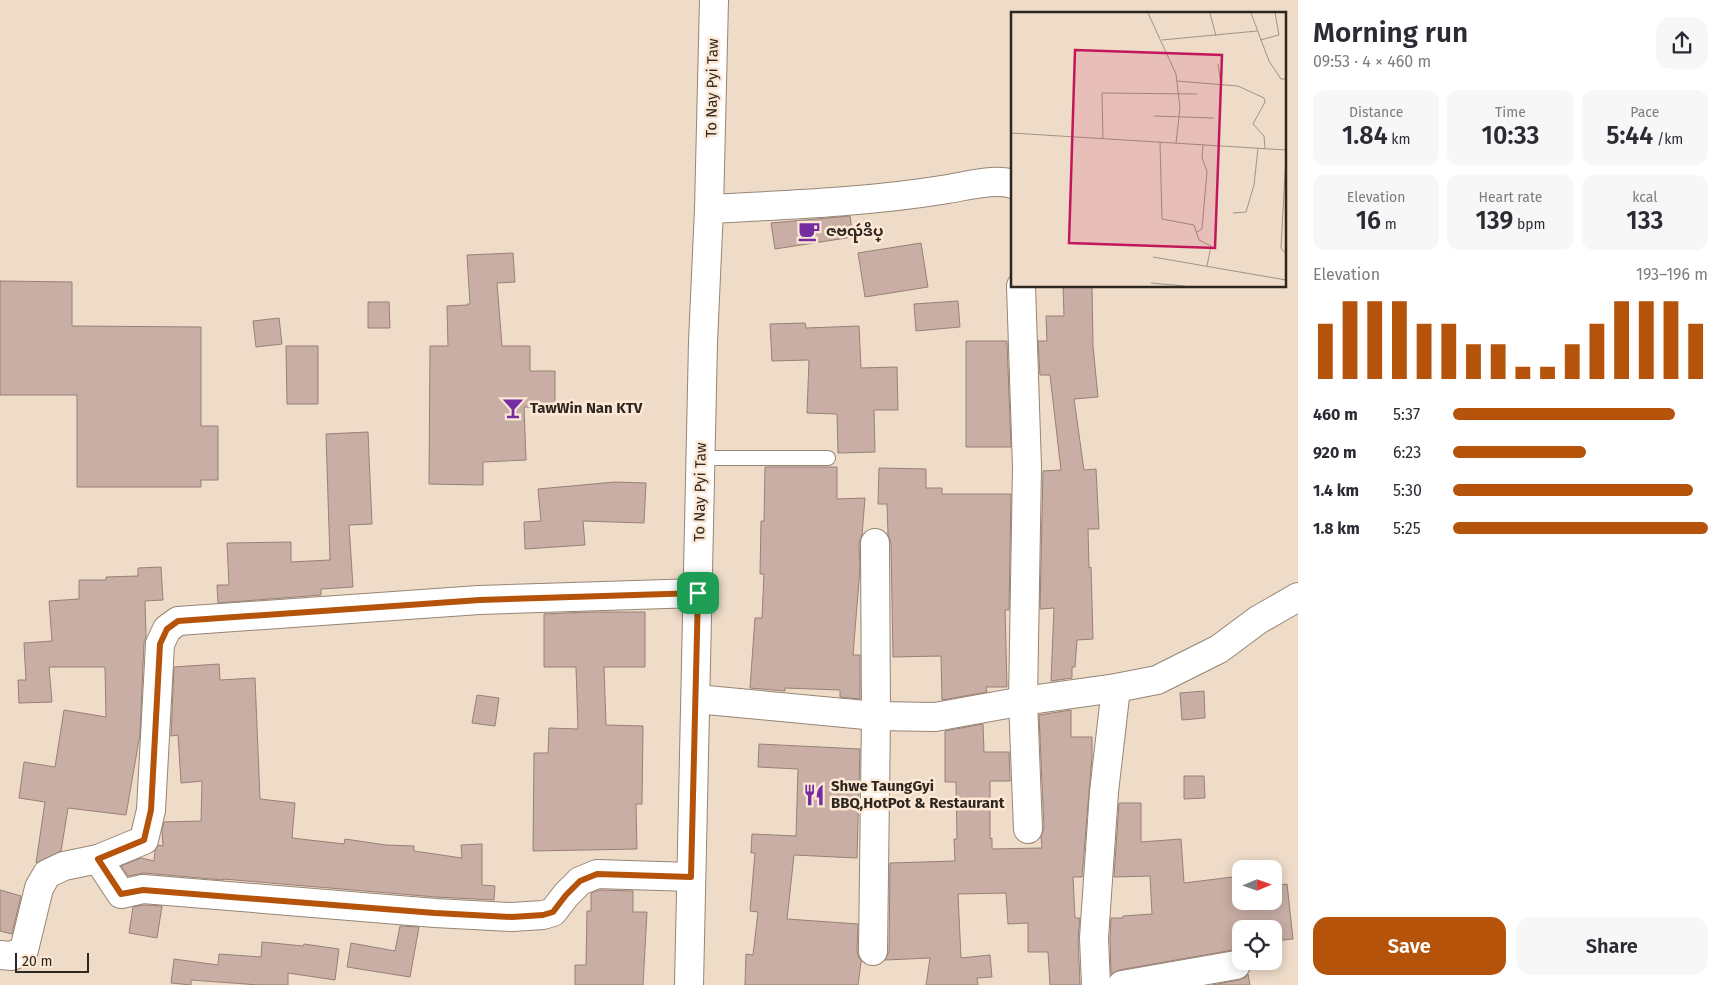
<!DOCTYPE html>
<html lang="en">
<head>
<meta charset="utf-8">
<style>
  body { margin:0; font-family:"Fira Sans","Noto Sans Myanmar",sans-serif; background:#f7f7f7; color:#2b2b33; height:100vh; display:flex; flex-direction:column; font-size:19px; white-space:nowrap }
  * { box-sizing:border-box; margin:0 }
  p { font-size:16px; color:#7c7c81 }
  .icon { flex:none; width:28px; height:28px; fill:none; stroke:currentColor; stroke-width:2; stroke-linecap:round; stroke-linejoin:round }
  .map { position:relative; flex:1; overflow:hidden }
  .sheet { display:flex; flex-direction:column; background:#fff; width:425px }
  .sheet>* { flex:none }
  .needle { width:32px; rotate:88deg }
  .buttons { position:absolute; left:1232px; top:860px; display:grid; gap:10px }
  .buttons a { display:grid; place-items:center; width:50px; height:50px; border-radius:10px; background:#fff; box-shadow:0 2px 12px #0003; font-size:25px }
  .scale { position:absolute; left:15px; bottom:12px; width:74px; box-sizing:border-box; padding-left:5px; border:2px solid #2e271f; border-top:0; font-size:14px; line-height:18px; white-space:nowrap; color:#2e271f; -webkit-text-stroke:4px #fce8d5; paint-order:stroke }
  .pin { position:absolute; display:grid; place-items:center; width:42px; height:42px; color:#fff; margin:-21px; border-radius:10px; box-shadow:0 2px 8px #0006 }
  .round { display:grid; place-items:center; flex:none; width:52px; height:52px; border-radius:15px; background:#f7f7f7 }
  .head { display:flex; align-items:center; justify-content:space-between; height:85px; padding:0 15px }
  h1 { font-size:28px; font-weight:600; line-height:38px }
  .figures { display:grid; grid-template-columns:repeat(3,1fr); gap:8px; height:85px; padding:5px 15px }
  .figures div { display:grid; align-content:center; border-radius:12px; background:#f7f7f7; text-align:center }
  .figures b { font-size:25px; font-weight:600 }
  .figures small { font-size:14px; font-weight:400 }
  .figures p { font-size:14px }
  .chart { height:140px; padding:10px 15px }
  .chart p { display:flex; justify-content:space-between }
  .chart svg { width:100%; height:90px; margin-top:5px; stroke:#b45309; stroke-width:6 }
  .primary-button { display:flex; gap:10px; margin-top:auto; padding:10px 15px }
  .primary-button a { flex:1; height:58px; border-radius:15px; background:#b45309; color:#fff; font-size:20px; font-weight:600; line-height:58px; text-align:center }
  .primary-button a+a { background:#f7f7f7; color:#2b2b33 }
  ul { padding:0 15px; list-style:none; font-size:16px }
  li { display:grid; grid-template-columns:80px 60px 1fr; align-items:center; height:38px }
  li i { height:12px; border-radius:6px; background:#b45309 }
  main { display:flex; flex:1; min-height:0 }
  .map>svg:first-child { display:block }
  .building { fill:#c8aea4; stroke:#988076 }
  .lines { fill:none; stroke-linecap:round; stroke-linejoin:round }
  .lane-casing { stroke:#978574; stroke-width:16 }
  .street-casing { stroke:#978574; stroke-width:30 }
  .primary-casing { stroke:#978574; stroke-width:30 }
  .lane { stroke:#fff; stroke-width:14 }
  .street { stroke:#fff; stroke-width:28 }
  .primary { stroke:#fff; stroke-width:28 }
  .route-casing { stroke:#fff; stroke-width:10 }
  .route { stroke:#b45309; stroke-width:6 }
  .labels { text-anchor:middle; stroke-width:5; stroke-linejoin:round; paint-order:stroke }
  .street-label { font-size:15px; fill:#2e271f; stroke:#fce8d5 }
  .poi-label { font-size:15px; font-weight:bold; fill:#2e271f; stroke:#fce8d5; text-anchor:start }
  .inset-road { fill:none; stroke:#a19384; stroke-width:1 }
  .view { fill:#c2185b; fill-opacity:0.15; stroke:#c2185b; stroke-width:2.5 }
  .inset-edge { fill:none; stroke:#2e271f; stroke-width:2.5 }
</style>
</head>
<body>
<main>
<div class="map">
<svg width="1298" height="985" viewBox="0 0 1298 985">
  <rect width="100%" height="100%" fill="#eedbc8"/>
  <g class="building">
    <polygon points="850,216 853,237 775,249 771,223"/>
    <polygon points="921,243 928,287 865,297 858,253"/>
    <polygon points="513,253 515,282 497,283 502,346 530,346 530,371 555,371 555,407 524,407 526,460 483,462 483,485 429,484 430,346 448,346 447,306 468,305 467,304 470,304 467,255"/>
    <polygon points="0,281 72,282 72,326 201,327 201,426 218,426 218,480 201,480 201,487 77,487 77,395 0,395"/>
    <polygon points="1063,286 1092,286 1093,346 1098,397 1074,399 1084,470 1096,469 1099,529 1088,529 1089,568 1091,567 1093,639 1077,640 1075,667 1072,667 1072,678 1051,681 1054,608 1040,609 1043,471 1061,470 1050,375 1040,375 1038,341 1047,341 1046,316 1064,316"/>
    <polygon points="958,301 960,327 916,331 914,304"/>
    <polygon points="368,302 389,302 390,328 368,328"/>
    <polygon points="279,318 282,344 256,347 253,321"/>
    <polygon points="805,323 806,328 859,326 861,368 897,367 898,410 874,410 875,452 838,453 837,414 807,413 809,360 772,361 770,324"/>
    <polygon points="966,341 1007,341 1011,447 966,447"/>
    <polygon points="286,346 318,346 318,404 287,404"/>
    <polygon points="368,432 372,524 349,525 353,587 321,589 321,595 218,603 217,585 229,585 227,543 291,542 291,562 330,560 326,434"/>
    <polygon points="765,467 837,467 837,499 865,498 862,535 859,543 860,568 853,655 860,655 860,699 840,697 840,690 785,688 785,691 750,688 755,618 762,618 764,574 760,574 761,521 764,521"/>
    <polygon points="879,468 926,469 926,488 942,488 942,494 1011,494 1009,610 1005,610 1007,687 986,687 987,692 942,700 941,656 893,657 891,543 888,535 887,504 878,504"/>
    <polygon points="615,482 646,483 644,523 583,521 585,545 525,549 524,522 541,521 538,489"/>
    <polygon points="161,567 163,600 145,601 146,636 144,643 140,734 126,815 68,808 61,851 36,863 45,802 19,798 24,762 55,767 64,710 106,717 105,667 49,667 52,702 19,703 18,680 26,680 24,643 52,641 49,601 79,599 79,580 106,580 106,577 138,576 138,568"/>
    <polygon points="590,612 645,612 645,667 604,667 606,725 643,726 642,804 636,804 637,849 533,851 534,753 548,753 549,728 578,729 576,667 544,667 544,614"/>
    <polygon points="219,664 220,680 255,678 260,799 295,803 292,838 344,844 345,839 386,845 414,846 414,851 462,858 461,845 482,844 482,885 495,886 494,900 436,897 223,879 223,880 144,873 128,876 121,866 141,858 154,861 155,851 158,845 163,846 162,830 164,822 201,821 202,781 181,783 178,735 171,736 174,667"/>
    <polygon points="1204,691 1205,718 1182,720 1180,693"/>
    <polygon points="477,695 499,698 495,726 472,723"/>
    <polygon points="1071,710 1071,737 1092,737 1092,756 1082,877 1073,877 1075,918 1080,918 1078,939 1080,985 1050,985 1048,952 1028,952 1028,923 1008,924 1006,893 958,894 961,958 990,955 992,977 977,978 978,985 926,985 930,958 885,960 889,951 890,863 955,861 954,839 957,839 956,782 945,782 945,731 983,724 984,752 1009,752 1010,781 990,781 990,839 992,838 992,849 1042,848 1041,837 1044,828 1039,715"/>
    <polygon points="759,744 860,749 857,858 794,855 787,919 858,924 857,951 859,958 862,962 861,962 858,985 745,985 746,954 753,955 758,912 750,911 755,853 751,853 752,834 796,836 798,769 758,767"/>
    <polygon points="1184,776 1204,776 1205,798 1184,799"/>
    <polygon points="1119,803 1141,803 1141,842 1181,839 1184,883 1241,876 1241,901 1274,901 1274,886 1287,884 1293,939 1274,941 1274,929 1241,929 1241,950 1233,950 1119,970 1111,974 1110,938 1111,918 1123,918 1123,916 1152,914 1150,876 1114,877"/>
    <polygon points="0,890 21,896 12,934 0,931"/>
    <polygon points="600,890 633,891 633,912 647,912 643,985 575,985 575,965 586,965 587,911 591,911 591,893"/>
    <polygon points="144,905 162,906 157,938 129,933 133,907"/>
    <polygon points="400,926 419,927 410,977 347,967 351,943 395,951"/>
    <polygon points="262,942 303,946 304,944 339,949 335,980 288,973 288,985 259,985 191,980 191,985 171,983 174,959 218,965 219,954 261,957"/>
    <polygon points="1248,974 1250,985 1212,985 1239,980 1246,977"/>
  </g>
  <g class="lines">
    <g class="lane-casing">
      <polyline id="lane" points="701,458 828,458"/>
    </g>
    <g class="street-casing">
      <g id="street">
        <path d="M709,209C789,205 869,202 948,189C965,186 996,178 1012,184"/>
        <polyline points="1021,286 1027,467 1023,701 1028,829"/>
        <polyline points="696,699 876,716 935,717 1023,701 1116,688 1157,680 1219,649 1258,620 1298,597"/>
        <polyline points="98,859 121,894 143,889 435,913 512,917 543,915 553,912 566,895 580,881 597,874 691,877"/>
        <polyline points="873,951 876,716 875,543"/>
        <polyline points="0,955 12,956 24,950 39,888 47,874 64,866 98,859 144,840 151,810 160,644 167,629 178,621 479,600 698,593"/>
        <polyline points="1096,985 1094,938 1104,792 1116,688"/>
        <polyline points="1122,985 1236,965"/>
      </g>
    </g>
    <g class="primary-casing">
      <polyline id="primary" points="689,985 703,342 709,209 714,0"/>
    </g>
    <use href="#lane" class="lane"/>
    <use href="#street" class="street"/>
    <use href="#primary" class="primary"/>
  </g>
  <g class="lines">
    <g class="route-casing">
      <polygon id="route" points="698,593 691,877 597,874 580,881 566,895 553,912 543,915 512,917 435,913 143,890 121,894 98,859 144,840 151,810 160,644 167,629 178,621 480,600"/>
    </g>
    <use href="#route" class="route"/>
  </g>
  <defs>
    <g id="cafe-bare" transform="scale(1.725)"><path d="M-5.5-4.5H6V0H3Q3 3.5 0 3.5H-2.5Q-5.5 3.5-5.5 0ZM3-3.2v2h1.7v-2ZM-6 4.5H4V6H-6Z" fill="#752ea1" stroke="#fce8d5" stroke-width="2.5" paint-order="stroke"/></g>
    <g id="bar-bare" transform="scale(1.725)"><path d="M-6-5H6L.8 .8V4.5H3.5V6h-7V4.5H-.8V.8Z" fill="#752ea1" stroke="#fce8d5" stroke-width="2.5" paint-order="stroke"/></g>
    <g id="restaurant-bare" transform="scale(1.725)"><path d="M-5-6h1v4h1v-4h1v4h1v-4h1v5L-1.5 .5V6h-2V.5L-5-1ZM5-6V6H3V1.5H1.5Q1.5-4 5-6Z" fill="#752ea1" stroke="#fce8d5" stroke-width="2.5" paint-order="stroke"/></g>
  </defs>
  <g fill-rule="evenodd">
    <use href="#cafe-bare" x="809" y="231"/>
    <use href="#bar-bare" x="513" y="408"/>
    <use href="#restaurant-bare" x="814" y="795"/>
  </g>
  <g class="labels">
    <g class="street-label">
      <text transform="translate(712 88) rotate(-89)" y="5">To Nay Pyi Taw</text>
      <text transform="translate(700 492) rotate(-89)" y="5">To Nay Pyi Taw</text>
    </g>
    <g class="poi-label">
      <text x="826" y="236">ဇဗၺဴဒိပ္</text>
      <text x="530" y="413">TawWin Nan KTV</text>
      <text x="831" y="791">Shwe TaungGyi<tspan x="831" dy="17">BBQ,HotPot &amp; Restaurant</tspan></text>
    </g>
  </g>
  <g transform="translate(1011 12)">
    <rect width="275" height="275" fill="#eedbc8"/>
    <path class="inset-road" d="M137,1L165,62L169,96L165,131M199,1L205,24M240,1L258,49L270,67H275M151,28L246,19M249,28L268,23L264,1M207,52L210,73M166,69L227,74L253,86L254,90L242,112L253,124L254,136M143,104L203,106M0,121L275,138M92,126L91,81L186,82M149,130L151,207L183,213L188,228L200,234L196,254M275,144L270,236L275,242M222,201L235,200L243,173L247,136M186,220L191,217L196,159L191,146L192,133M142,245L275,268M140,271L174,274"/>
    <path class="view" d="M64,38L211,43L204,236L58,231Z"/>
    <rect width="275" height="275" class="inset-edge"/>
  </g>
</svg>
<div class="buttons">
<a><svg class="needle" viewBox="-14 -14 28 28"><path d="M0-13l5 13h-10z" fill="#e53935"/><path d="M0 13l5-13h-10z" fill="#7c7c81"/></svg></a>
<a><svg class="icon" aria-label="locate" viewBox="0 0 24 24"><circle cx="12" cy="12" r="6"/><path d="M12 2v4M12 18v4M2 12h4M18 12h4"/></svg></a>
</div>
<div class="scale">20 m</div>
<div class="pin" style="left:698px;top:593px;background:#1e9e55"><svg class="icon" aria-label="arrive" viewBox="0 0 24 24"><path d="M6 21V4h12l-3 4 3 4H6"/></svg></div>
</div>
<section class="sheet">
<div class="head"><div><h1>Morning run</h1><p>09:53 · 4 × 460 m</p></div><a class="round"><svg class="icon" aria-label="share" viewBox="0 0 24 24"><path d="M12 15V3M7 8l5-5 5 5M5 13v7h14v-7"/></svg></a></div>
<div class="figures">
<div><p>Distance</p><b>1.84<small> km</small></b></div>
<div><p>Time</p><b>10:33</b></div>
<div><p>Pace</p><b>5:44<small> /km</small></b></div>
</div>
<div class="figures">
<div><p>Elevation</p><b>16<small> m</small></b></div>
<div><p>Heart rate</p><b>139<small> bpm</small></b></div>
<div><p>kcal</p><b>133</b></div>
</div>
<div class="chart"><p><span>Elevation</span>193–196 m</p>
<svg viewBox="0 0 160 44" preserveAspectRatio="none"><path d="M5 44V17M15 44V6M25 44V6M35 44V6M45 44V17M55 44V17M65 44V27M75 44V27M85 44V38M95 44V38M105 44V27M115 44V17M125 44V6M135 44V6M145 44V6M155 44V17"/></svg>
</div>
<ul>
<li><b>460 m</b>5:37<i style="width:87%"></i></li>
<li><b>920 m</b>6:23<i style="width:52%"></i></li>
<li><b>1.4 km</b>5:30<i style="width:94%"></i></li>
<li><b>1.8 km</b>5:25<i style="width:100%"></i></li>
</ul>
<div class="primary-button"><a>Save</a><a>Share</a></div>
</section>
</main>
</body>
</html>
